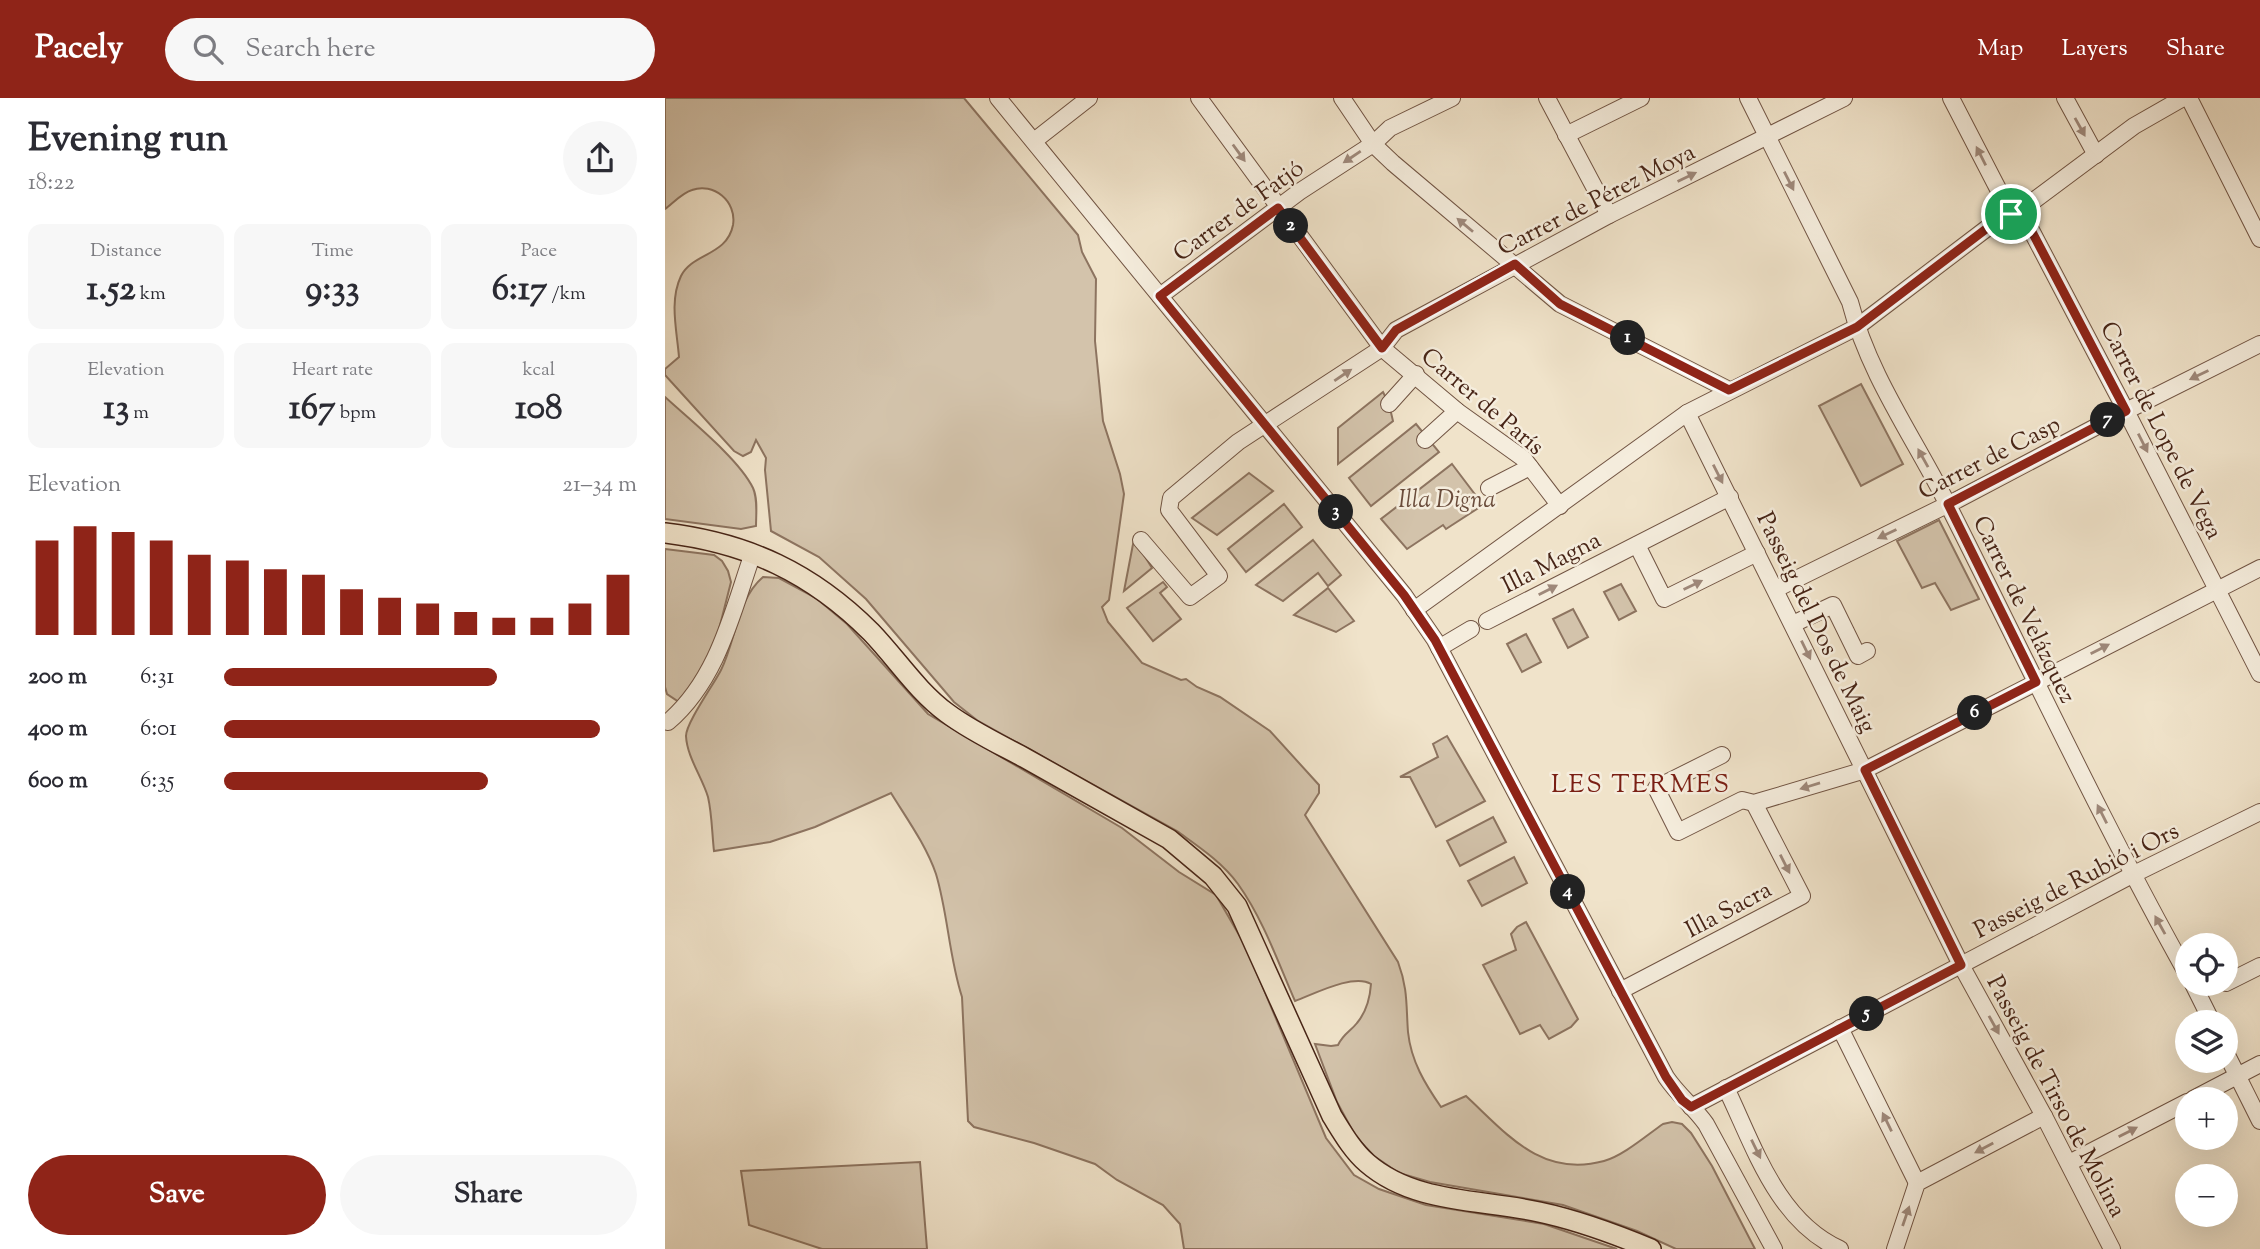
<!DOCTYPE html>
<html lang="en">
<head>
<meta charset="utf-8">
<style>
  body { margin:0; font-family:"Sorts Mill Goudy",serif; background:#f7f7f7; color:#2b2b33; height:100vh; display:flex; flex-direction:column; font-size:26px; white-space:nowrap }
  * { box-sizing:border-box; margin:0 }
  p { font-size:23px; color:#7c7c81 }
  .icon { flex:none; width:38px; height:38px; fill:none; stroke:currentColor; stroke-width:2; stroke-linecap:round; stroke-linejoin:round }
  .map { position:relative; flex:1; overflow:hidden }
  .panel { display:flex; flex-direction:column; background:#fff; width:665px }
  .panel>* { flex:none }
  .controls { position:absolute; left:1510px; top:835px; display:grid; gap:14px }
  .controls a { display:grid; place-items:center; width:63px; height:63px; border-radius:50%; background:#fff; box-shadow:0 7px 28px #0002; font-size:35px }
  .pin { position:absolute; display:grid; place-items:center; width:60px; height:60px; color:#fff; margin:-30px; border:4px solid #fff; border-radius:50%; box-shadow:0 2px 7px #0007 }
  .km { position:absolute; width:35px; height:35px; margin:-18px; border-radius:50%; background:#222; color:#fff; font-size:19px; line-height:35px; text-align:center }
  .round { display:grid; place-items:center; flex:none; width:74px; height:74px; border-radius:37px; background:#f7f7f7 }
  .summary { display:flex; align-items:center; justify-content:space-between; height:119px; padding:0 28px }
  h1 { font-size:38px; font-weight:800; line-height:52px }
  .metrics { display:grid; grid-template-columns:repeat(3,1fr); gap:10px; height:119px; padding:7px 28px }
  .metrics div { display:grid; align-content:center; border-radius:14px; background:#f7f7f7; text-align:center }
  .metrics b { font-size:35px; font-weight:800 }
  .metrics small { font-size:19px; font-weight:400 }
  .metrics p { font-size:19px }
  .chart { height:196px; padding:14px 28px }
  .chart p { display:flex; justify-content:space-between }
  .chart svg { width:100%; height:126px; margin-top:7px; stroke:#8f2418; stroke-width:6 }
  .action { display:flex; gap:14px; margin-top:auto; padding:14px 28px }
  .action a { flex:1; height:80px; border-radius:42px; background:#8f2418; color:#fff; font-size:28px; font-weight:800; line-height:80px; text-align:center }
  .action a+a { background:#f7f7f7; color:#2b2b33 }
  ul { padding:0 28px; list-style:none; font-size:23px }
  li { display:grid; grid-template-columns:112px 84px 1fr; align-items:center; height:52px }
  li i { height:18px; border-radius:9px; background:#8f2418 }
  header { display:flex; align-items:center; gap:42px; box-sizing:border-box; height:98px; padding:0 35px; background:#8f2418; color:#fff }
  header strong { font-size:33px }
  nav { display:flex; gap:38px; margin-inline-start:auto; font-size:24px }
  .search { width:490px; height:63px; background:#f7f7f7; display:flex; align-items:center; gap:18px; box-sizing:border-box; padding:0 24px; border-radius:38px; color:#7c7c81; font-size:26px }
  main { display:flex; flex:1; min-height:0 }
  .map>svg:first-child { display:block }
  .green { fill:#d3c3ab; stroke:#8d7460; stroke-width:2 }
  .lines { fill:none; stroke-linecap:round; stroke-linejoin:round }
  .minor-casing { stroke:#715443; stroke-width:18 }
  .major-casing { stroke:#472416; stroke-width:22 }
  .minor { stroke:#f5eddd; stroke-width:16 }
  .major { stroke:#f0e3ca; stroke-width:19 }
  .oneway { fill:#9e887a }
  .route-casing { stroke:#fff; stroke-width:14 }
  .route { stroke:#8f2418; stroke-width:9 }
  .labels { text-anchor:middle; stroke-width:5; stroke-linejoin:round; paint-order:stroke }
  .street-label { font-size:24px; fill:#472416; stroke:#f5eddd }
  .park-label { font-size:24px; font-style:italic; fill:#6a4c3b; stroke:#f5eddd }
  .neighbourhood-label { font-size:26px; letter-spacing:2px; fill:#7a1f14; stroke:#f5eddd }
</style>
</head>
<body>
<header>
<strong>Pacely</strong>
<div class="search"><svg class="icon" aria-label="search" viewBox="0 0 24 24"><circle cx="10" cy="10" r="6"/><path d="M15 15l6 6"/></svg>Search here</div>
<nav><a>Map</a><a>Layers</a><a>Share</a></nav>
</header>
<main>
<section class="panel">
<div class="summary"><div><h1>Evening run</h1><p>18:22</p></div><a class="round"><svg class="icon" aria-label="share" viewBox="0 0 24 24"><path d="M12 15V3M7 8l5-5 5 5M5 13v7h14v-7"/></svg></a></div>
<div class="metrics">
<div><p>Distance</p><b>1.52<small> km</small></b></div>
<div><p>Time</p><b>9:33</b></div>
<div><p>Pace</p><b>6:17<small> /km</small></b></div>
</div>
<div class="metrics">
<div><p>Elevation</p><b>13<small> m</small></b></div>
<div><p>Heart rate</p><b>167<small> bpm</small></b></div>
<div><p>kcal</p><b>108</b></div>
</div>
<div class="chart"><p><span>Elevation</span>21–34 m</p>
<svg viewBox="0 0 160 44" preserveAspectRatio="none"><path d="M5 44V11M15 44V6M25 44V8M35 44V11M45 44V16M55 44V18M65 44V21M75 44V23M85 44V28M95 44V31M105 44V33M115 44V36M125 44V38M135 44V38M145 44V33M155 44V23"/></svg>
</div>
<ul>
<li><b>200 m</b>6:31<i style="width:66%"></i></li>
<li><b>400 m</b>6:01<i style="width:91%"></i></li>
<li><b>600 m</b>6:35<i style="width:64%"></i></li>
</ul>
<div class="action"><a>Save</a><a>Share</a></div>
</section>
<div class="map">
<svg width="1595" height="1151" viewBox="0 0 1595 1151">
  <rect width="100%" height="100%" fill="#f0e3ca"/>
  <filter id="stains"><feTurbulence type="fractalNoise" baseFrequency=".00286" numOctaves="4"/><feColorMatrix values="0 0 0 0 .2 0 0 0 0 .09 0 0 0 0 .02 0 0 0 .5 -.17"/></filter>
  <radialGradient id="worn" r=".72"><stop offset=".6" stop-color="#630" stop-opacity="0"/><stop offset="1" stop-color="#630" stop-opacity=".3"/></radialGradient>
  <g class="green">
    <path d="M0,0H299L413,137L417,154L431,181L430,243L438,323L455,376L459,396L444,502L437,509L443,524L477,565L516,582L521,581L532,589L555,599L605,633L654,687V695L640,717L733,864C743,891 741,907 743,934C746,963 760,986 776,1009L801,998C842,1036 876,1080 939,1063C958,1058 982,1037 998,1026L1007,1024L1017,1026L1026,1035L1047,1068L1090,1151H1011L972,1133L898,1107L765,1084L734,1075L709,1058L691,1039L672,1004L650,946L666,948L673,947C679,935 685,934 692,925C702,913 705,900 706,886C689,875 649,896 630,903C613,864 598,821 573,786C557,764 534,749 512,733L313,623L289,604L201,501L154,459L106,433L100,372L101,360L91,342L86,354L78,358L69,353L0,277V271L14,259C12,233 4,203 16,178C27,155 62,158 68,127C72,103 48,84 27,92C17,95 8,105 0,111Z"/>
    <polygon points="1196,286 1238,366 1196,388 1154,308"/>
    <polygon points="718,294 724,306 728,323 673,366 673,330"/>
    <path d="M0,299C25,322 74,361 88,390C93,401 91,416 91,428L76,431L0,421Z"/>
    <polygon points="751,326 774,354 706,408 684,380"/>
    <polygon points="787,366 818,407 781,431 778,427 742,451 716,421"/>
    <polygon points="584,375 608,393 552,437 527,420"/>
    <polygon points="619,406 637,429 581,474 563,451"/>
    <polygon points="1274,422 1314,501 1286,512 1270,485 1257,490 1232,443"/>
    <polygon points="469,441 487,470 459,493"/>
    <polygon points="648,442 676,477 663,488 653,475 618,503 591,487"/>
    <polygon points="0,451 49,457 57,463 63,473 66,484 51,543 17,606 2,596 0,589"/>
    <path d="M98,479L114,480L151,500L182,526L263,616L457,730L514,774L551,797L581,849L661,1040L689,1077L714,1091L761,1107L879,1126L952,1151H519L515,1126L498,1107L452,1082L430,1066L369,1045L309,1029L303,1023L297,899C284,859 283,816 271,776C261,747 242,721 226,695L150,729L105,744L49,753C47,736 47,716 43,699C37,679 22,659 21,638C21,625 49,586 56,572C71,542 72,501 98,479Z"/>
    <polygon points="498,484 502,489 495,495 516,521 488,543 462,510"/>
    <polygon points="956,486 971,513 954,522 939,494"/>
    <polygon points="663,490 689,523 671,534 629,517"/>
    <polygon points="908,511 923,539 903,550 888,521"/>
    <polygon points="861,536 876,564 857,574 842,546"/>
    <polygon points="782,638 820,703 771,729 745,679 735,679 773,659 768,646"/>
    <polygon points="828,719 841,744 795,768 782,743"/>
    <polygon points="849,759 862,785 817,808 803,783"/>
    <polygon points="861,824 913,921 906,929 884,941 875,927 855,936 818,867 851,852 846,836 852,829"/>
    <polygon points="255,1064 262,1151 157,1151 84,1127 76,1073"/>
  </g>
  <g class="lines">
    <g class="minor-casing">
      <g id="minor">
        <path d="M333,0L739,497L770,542L1001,979C1013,997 1029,1009 1041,1026L1109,1151"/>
        <polyline points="534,0 717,250 792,313 859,361 895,408"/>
        <polyline points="677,0 708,46 728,65 895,206 1064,292"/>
        <polyline points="882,0 944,117"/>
        <path d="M1083,0L1185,204C1204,278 1250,341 1284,409C1363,565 1437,724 1522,876"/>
        <polyline points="1286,0 1346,116"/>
        <polyline points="1400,0 1431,57"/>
        <polyline points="1524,0 1595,141"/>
        <polyline points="901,37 976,0"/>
        <polyline points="369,43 424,0"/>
        <polyline points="1355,111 1461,313 1595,576"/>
        <polyline points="495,198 634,94 708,46 725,30 787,0"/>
        <polyline points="724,306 751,276"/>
        <polyline points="1022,315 1296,867 1379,1018 1447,1151"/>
        <polyline points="760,342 792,313"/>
        <polyline points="824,390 865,369"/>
        <polyline points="476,442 525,499 554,478 504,412 506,400 573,344 717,250 731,232 944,117 1179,0"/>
        <polyline points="972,447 999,501 1092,455"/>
        <polyline points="1111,491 1292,402 1461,313 1595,246"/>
        <polyline points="749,512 1022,315 1192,229 1321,131 1367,104 1469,28 1518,0"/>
        <polyline points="822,523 1065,399"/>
        <polyline points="1128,526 1168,507 1193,558 1202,553"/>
        <polyline points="774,550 806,531"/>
        <path d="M3,624C53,581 67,515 88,455"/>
        <polyline points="1057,657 991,690 1013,734 1077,702 1089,705 1200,672 1595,470"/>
        <polyline points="1561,885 1595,868"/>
        <polyline points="1528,886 1547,924"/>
        <polyline points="955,893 1137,798 1089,705"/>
        <polyline points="1175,930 1252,1085"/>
        <polyline points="1561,955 1595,1023"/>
        <path d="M1061,990C1089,1048 1112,1123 1175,1151"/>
        <polyline points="1528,1001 1595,966"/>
        <polyline points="1026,1009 1467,777 1595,714"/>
        <polyline points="1404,1065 1522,1004"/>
        <polyline points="1230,1151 1252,1085 1379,1018"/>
      </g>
    </g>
    <g class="major-casing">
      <path id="major" d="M0,435C83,445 147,475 206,534C232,561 252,593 282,615C306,633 334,646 360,660C408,687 456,714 504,741L548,778L572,808L667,1018C677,1034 687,1052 702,1065C749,1106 817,1101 874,1114C912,1122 950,1136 986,1151"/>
    </g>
    <use href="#minor" class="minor"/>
    <use href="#major" class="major"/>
  </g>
  <defs><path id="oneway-solid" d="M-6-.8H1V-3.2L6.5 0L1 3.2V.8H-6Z" transform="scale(1.75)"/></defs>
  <g class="oneway">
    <use href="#oneway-solid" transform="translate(1415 29) rotate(61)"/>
    <use href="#oneway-solid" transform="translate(574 55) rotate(54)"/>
    <use href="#oneway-solid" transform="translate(1316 58) rotate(-117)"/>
    <use href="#oneway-solid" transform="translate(687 59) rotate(146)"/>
    <use href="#oneway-solid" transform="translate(1022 79) rotate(-26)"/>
    <use href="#oneway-solid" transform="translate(1124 83) rotate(63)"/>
    <use href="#oneway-solid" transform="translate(800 127) rotate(-140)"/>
    <use href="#oneway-solid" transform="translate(678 277) rotate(-34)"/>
    <use href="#oneway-solid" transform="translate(1534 277) rotate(154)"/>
    <use href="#oneway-solid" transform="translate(1478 345) rotate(63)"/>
    <use href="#oneway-solid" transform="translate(1258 360) rotate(-119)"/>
    <use href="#oneway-solid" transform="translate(1053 376) rotate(63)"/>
    <use href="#oneway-solid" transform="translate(1222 436) rotate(154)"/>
    <use href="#oneway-solid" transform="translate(1028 487) rotate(-26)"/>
    <use href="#oneway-solid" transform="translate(883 492) rotate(-27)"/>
    <use href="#oneway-solid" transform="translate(1435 551) rotate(-27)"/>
    <use href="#oneway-solid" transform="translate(1141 552) rotate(64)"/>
    <use href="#oneway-solid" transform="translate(1145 688) rotate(163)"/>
    <use href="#oneway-solid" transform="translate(1437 716) rotate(-117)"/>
    <use href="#oneway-solid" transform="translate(1120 766) rotate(63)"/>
    <use href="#oneway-solid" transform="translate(1495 827) rotate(-119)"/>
    <use href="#oneway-solid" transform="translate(1329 927) rotate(61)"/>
    <use href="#oneway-solid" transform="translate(1222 1024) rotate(-116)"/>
    <use href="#oneway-solid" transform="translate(1463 1034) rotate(-27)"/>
    <use href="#oneway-solid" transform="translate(1319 1050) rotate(152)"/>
    <use href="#oneway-solid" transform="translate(1091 1051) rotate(64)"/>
    <use href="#oneway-solid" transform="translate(1241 1118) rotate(-71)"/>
  </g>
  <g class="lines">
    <g class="route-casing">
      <polygon id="route" points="613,110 717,250 731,232 850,166 895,206 1064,292 1192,229 1321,131 1355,111 1461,313 1283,406 1371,584 1200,672 1296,867 1026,1009 1017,1002 1001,979 770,542 739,497 495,198"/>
    </g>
    <use href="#route" class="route"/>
  </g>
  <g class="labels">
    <g class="street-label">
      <text transform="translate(931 101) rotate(-27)" y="8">Carrer de Pérez Moya</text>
      <text transform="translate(573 112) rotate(-36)" y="8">Carrer de Fatjó</text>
      <text transform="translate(818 303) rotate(40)" y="8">Carrer de París</text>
      <text transform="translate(1497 332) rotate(63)" y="8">Carrer de Lope de Vega</text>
      <text transform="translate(1324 359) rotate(-27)" y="8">Carrer de Casp</text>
      <text transform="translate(886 464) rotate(-27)" y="8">Illa Magna</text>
      <text transform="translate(1360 511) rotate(64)" y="8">Carrer de Velázquez</text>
      <text transform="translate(1152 524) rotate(64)" y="8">Passeig del Dos de Maig</text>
      <text transform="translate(1411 782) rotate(-27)" y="8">Passeig de Rubió i Ors</text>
      <text transform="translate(1063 811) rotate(-28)" y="8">Illa Sacra</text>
      <text transform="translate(1392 998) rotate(62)" y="8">Passeig de Tirso de Molina</text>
    </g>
    <g class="park-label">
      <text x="782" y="409">Illa Digna</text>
    </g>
    <g class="neighbourhood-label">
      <text x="976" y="694">LES TERMES</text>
    </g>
  </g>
  <rect width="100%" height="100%" filter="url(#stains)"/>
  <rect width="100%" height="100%" fill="url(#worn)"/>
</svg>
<div class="controls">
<a><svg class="icon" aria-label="locate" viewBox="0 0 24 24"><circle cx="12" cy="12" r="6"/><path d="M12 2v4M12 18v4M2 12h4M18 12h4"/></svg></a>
<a><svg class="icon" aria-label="layers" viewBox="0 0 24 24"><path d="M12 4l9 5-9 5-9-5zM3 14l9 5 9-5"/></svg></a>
<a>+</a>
<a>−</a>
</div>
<div class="pin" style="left:1346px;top:116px;background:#1e9e55"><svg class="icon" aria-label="arrive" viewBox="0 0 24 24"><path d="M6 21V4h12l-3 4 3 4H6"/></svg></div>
<b class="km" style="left:963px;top:240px">1</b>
<b class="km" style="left:626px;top:128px">2</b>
<b class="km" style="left:671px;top:414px">3</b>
<b class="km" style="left:903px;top:794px">4</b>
<b class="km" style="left:1202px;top:916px">5</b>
<b class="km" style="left:1310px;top:615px">6</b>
<b class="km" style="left:1443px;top:322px">7</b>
</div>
</main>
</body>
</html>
